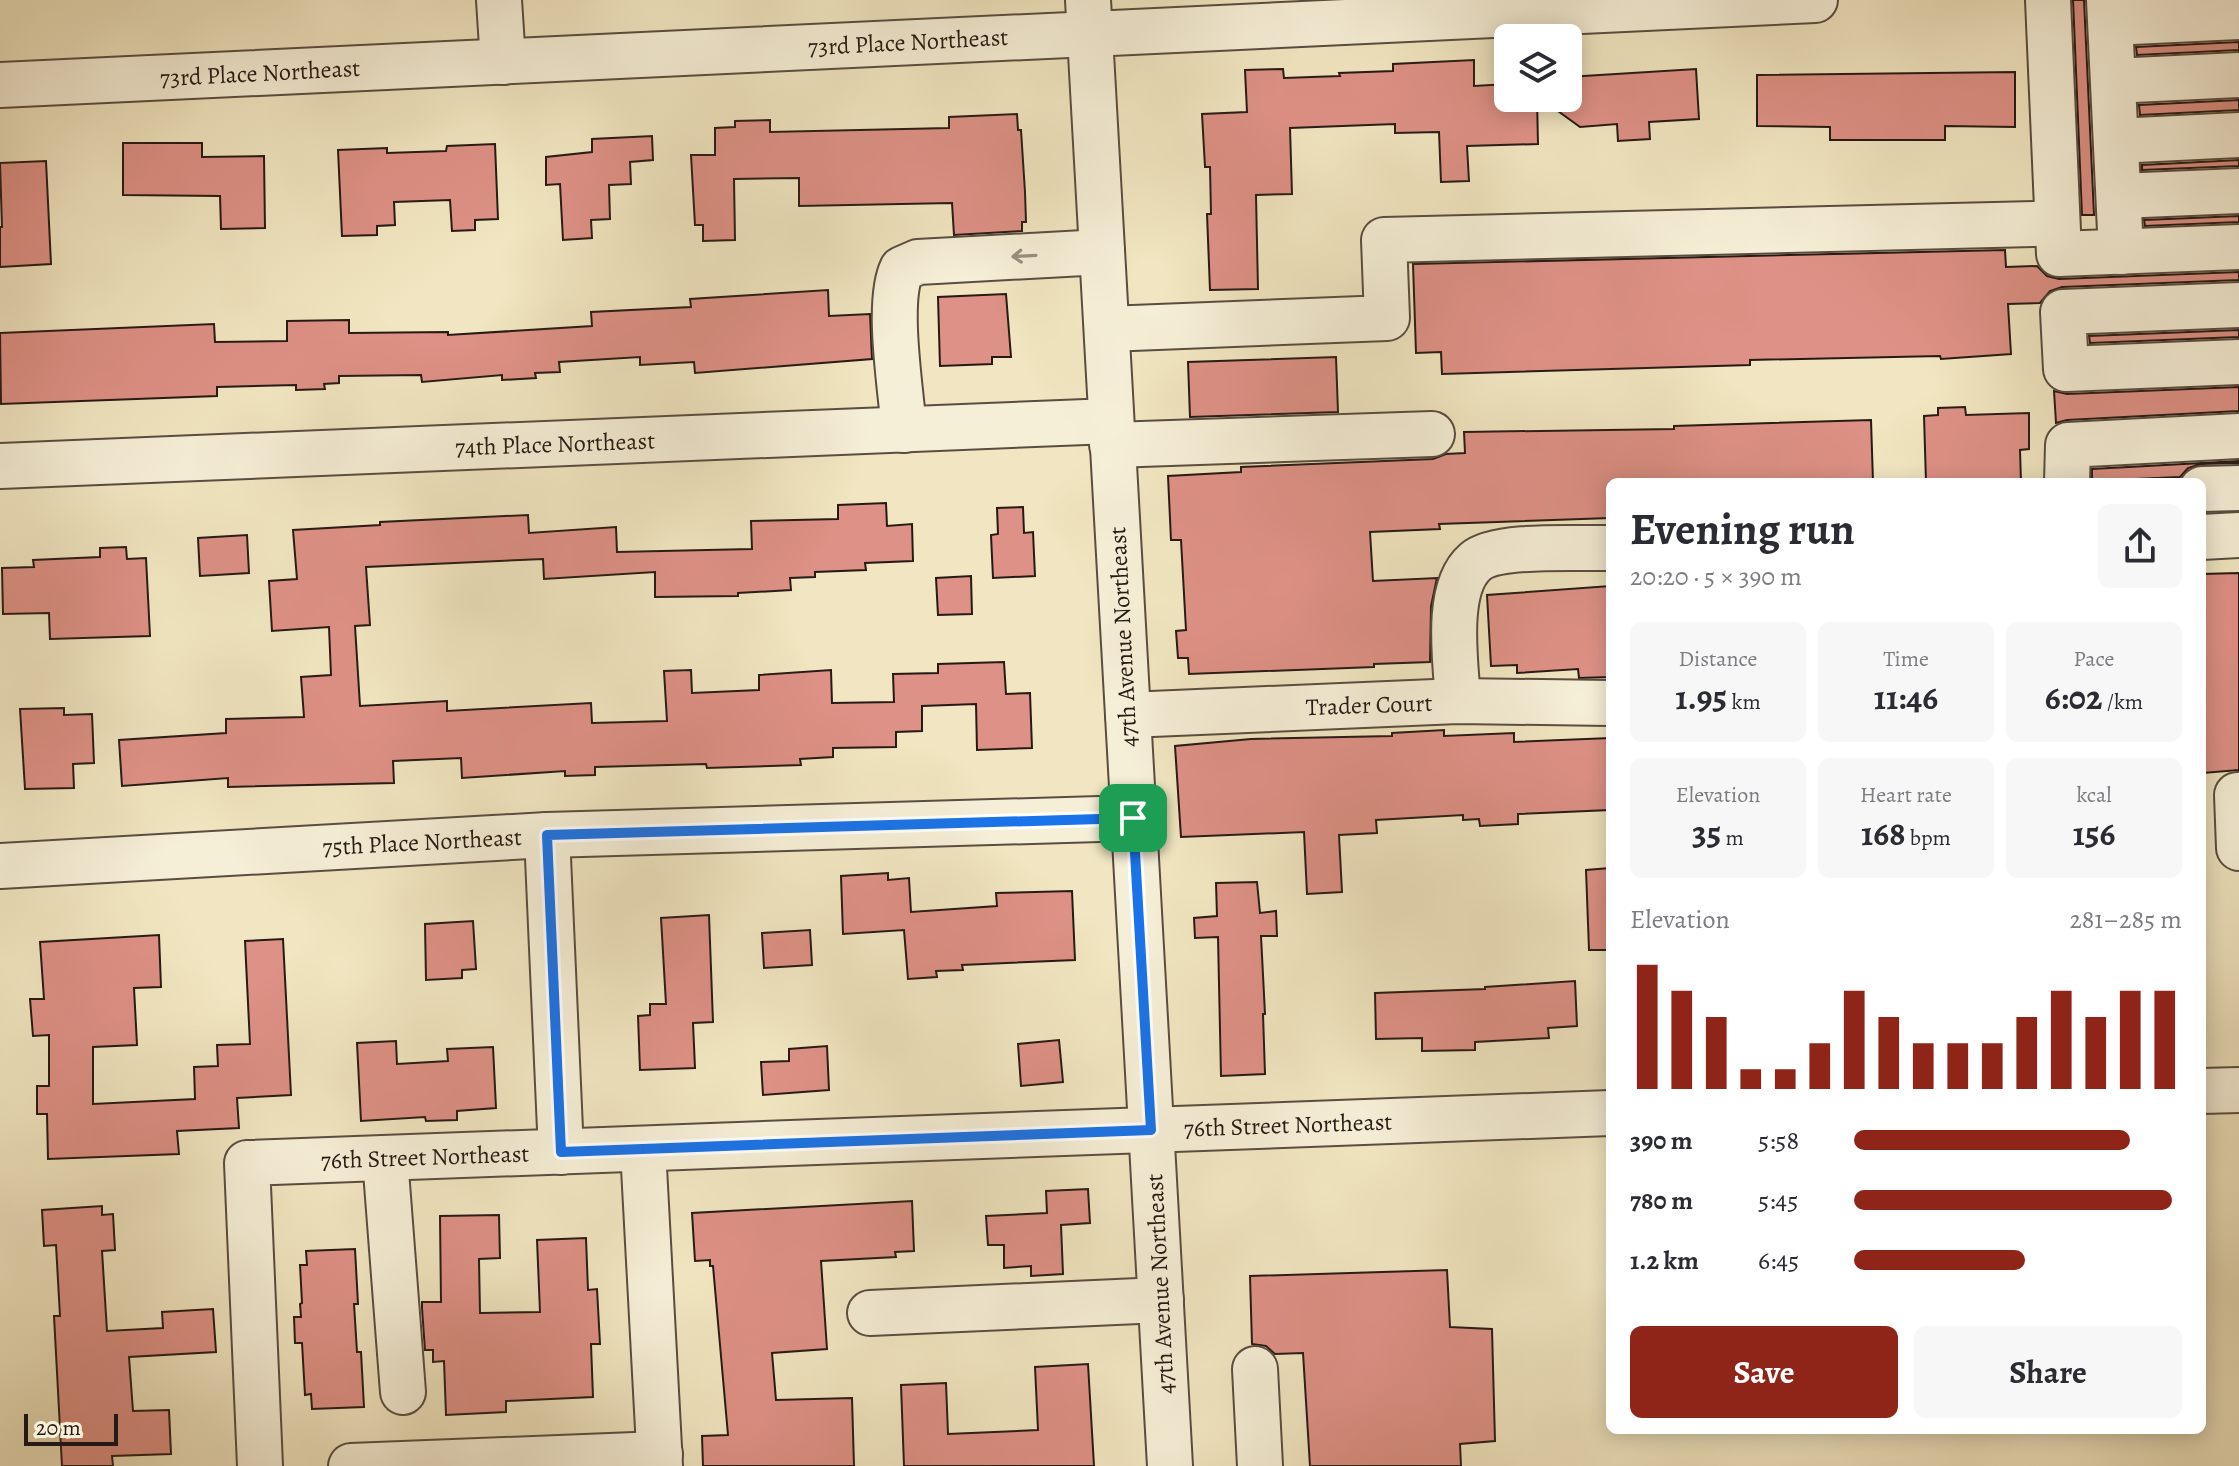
<!DOCTYPE html>
<html lang="en">
<head>
<meta charset="utf-8">
<style>
  body { margin:0; font-family:Alegreya,serif; background:#f7f7f7; color:#2b2b33; height:100vh; display:flex; flex-direction:column; font-size:30px; white-space:nowrap }
  * { box-sizing:border-box; margin:0 }
  p { font-size:26px; color:#7c7c81 }
  .icon { flex:none; width:44px; height:44px; fill:none; stroke:currentColor; stroke-width:2; stroke-linecap:round; stroke-linejoin:round }
  .map { position:relative; flex:1; overflow:hidden }
  .drawer { position:absolute; left:1606px; top:478px; width:600px; height:956px; display:flex; flex-direction:column; background:#fff; border-radius:12px; box-shadow:0 4px 20px #0003 }
  .drawer>* { flex:none }
  .controls { position:absolute; left:1494px; top:24px; display:grid; gap:16px }
  .controls a { display:grid; place-items:center; width:88px; height:88px; border-radius:12px; background:#fff; box-shadow:0 4px 20px #0003; font-size:40px }
  .scale { position:absolute; left:24px; bottom:20px; width:94px; box-sizing:border-box; padding-left:8px; border:4px solid #271a15; border-top:0; font-size:22px; line-height:28px; white-space:nowrap; color:#271a15; -webkit-text-stroke:6px #f6efd7; paint-order:stroke }
  .pin { position:absolute; display:grid; place-items:center; width:68px; height:68px; color:#fff; margin:-34px; border-radius:16px; box-shadow:0 4px 12px #0006 }
  .round { display:grid; place-items:center; flex:none; width:84px; height:84px; border-radius:12px; background:#f7f7f7 }
  .headline { display:flex; align-items:center; justify-content:space-between; height:136px; padding:0 24px }
  h1 { font-size:44px; font-weight:600; line-height:60px }
  .figures { display:grid; grid-template-columns:repeat(3,1fr); gap:12px; height:136px; padding:8px 24px }
  .figures div { display:grid; align-content:center; border-radius:12px; background:#f7f7f7; text-align:center }
  .figures b { font-size:34px; font-weight:600 }
  .figures small { font-size:22px; font-weight:400 }
  .figures p { font-size:22px }
  .chart { height:224px; padding:16px 24px }
  .chart p { display:flex; justify-content:space-between }
  .chart svg { width:100%; height:144px; margin-top:8px; stroke:#8f2418; stroke-width:6 }
  .cta { display:flex; gap:16px; margin-top:auto; padding:16px 24px }
  .cta a { flex:1; height:92px; border-radius:12px; background:#8f2418; color:#fff; font-size:32px; font-weight:600; line-height:92px; text-align:center }
  .cta a+a { background:#f7f7f7; color:#2b2b33 }
  ul { padding:0 24px; list-style:none; font-size:26px }
  li { display:grid; grid-template-columns:128px 96px 1fr; align-items:center; height:60px }
  li i { height:20px; border-radius:10px; background:#8f2418 }
  .map>svg:first-child { display:block }
  .building { fill:#de9186; stroke:#271a15; stroke-width:2 }
  .lines { fill:none; stroke-linecap:round; stroke-linejoin:round }
  .minor-casing { stroke:#5a4d40; stroke-width:48 }
  .minor { stroke:#f6efd7; stroke-width:44 }
  .oneway { stroke:#998f80 }
  .route-casing { stroke:#fff; stroke-width:16 }
  .route { stroke:#1a73e8; stroke-width:10 }
  .labels { text-anchor:middle; stroke-width:6; stroke-linejoin:round; paint-order:stroke }
  .street-label { font-size:24px; fill:#271a15; stroke:#f6efd7 }
</style>
</head>
<body>
<div class="map">
<svg width="2239" height="1466" viewBox="0 0 2239 1466">
  <rect width="100%" height="100%" fill="#f1e6c1"/>
  <filter id="stains"><feTurbulence type="fractalNoise" baseFrequency=".0025" numOctaves="4"/><feColorMatrix values="0 0 0 0 .2 0 0 0 0 .09 0 0 0 0 .02 0 0 0 .5 -.17"/></filter>
  <radialGradient id="worn" r=".72"><stop offset=".6" stop-color="#630" stop-opacity="0"/><stop offset="1" stop-color="#630" stop-opacity=".3"/></radialGradient>
  <g class="building">
    <polygon points="2073,0 2084,0 2094,215 2082,215"/>
    <polygon points="2239,42 2239,50 2137,55 2136,47"/>
    <polygon points="1474,60 1474,86 1508,84 1508,98 1537,98 1538,144 1467,146 1469,181 1441,182 1439,132 1395,133 1395,124 1290,128 1292,194 1256,195 1258,289 1210,290 1207,214 1211,214 1210,167 1205,167 1202,114 1247,112 1245,70 1283,69 1284,78 1340,76 1339,73 1393,71 1393,64"/>
    <polygon points="1696,69 1699,119 1649,122 1650,139 1618,141 1617,124 1580,127 1540,98 1568,98 1568,77"/>
    <polygon points="2015,72 2015,127 1945,126 1945,140 1830,140 1830,127 1757,126 1757,75"/>
    <polygon points="2239,100 2239,110 2140,115 2139,105"/>
    <polygon points="1017,114 1018,130 1021,130 1025,192 1026,222 1022,222 1022,231 954,235 952,203 799,206 799,178 734,179 735,240 703,241 703,225 695,225 691,155 715,155 715,128 735,127 735,121 770,120 770,132 949,128 949,117"/>
    <polygon points="652,136 653,160 630,162 631,184 609,185 610,219 591,220 592,238 563,240 560,184 546,185 546,157 592,152 592,139"/>
    <polygon points="123,143 202,143 202,157 264,156 265,228 221,229 220,196 123,195"/>
    <polygon points="495,144 498,219 475,220 475,230 452,231 450,200 394,202 395,225 377,226 377,235 342,236 338,150 387,148 387,153 446,151 447,146"/>
    <polygon points="2239,160 2239,166 2142,170 2142,165"/>
    <polygon points="46,161 51,264 0,267 0,227 2,227 0,163"/>
    <polygon points="2239,216 2239,222 2145,226 2144,220"/>
    <polygon points="2005,250 2006,267 2037,266 2047,276 2059,279 2239,272 2239,280 2062,287 2050,291 2040,303 2008,304 2011,354 1941,359 1940,356 1750,360 1750,365 1442,374 1441,352 1416,353 1413,264"/>
    <polygon points="828,290 829,316 870,314 872,359 695,373 694,362 640,365 640,357 559,362 560,372 535,373 536,378 502,380 502,375 422,382 421,375 339,376 339,383 324,384 325,389 296,390 296,385 217,387 217,396 1,404 0,333 214,324 215,342 287,341 287,321 349,320 349,333 448,332 448,335 592,326 591,312 691,307 690,299"/>
    <polygon points="1006,294 1011,357 992,357 992,364 940,366 938,297"/>
    <polygon points="2239,330 2239,337 2090,343 2089,336"/>
    <polygon points="1336,357 1338,412 1190,417 1188,362"/>
    <polygon points="2239,387 2239,411 2067,420 2056,423 2054,391 2067,394"/>
    <polygon points="1965,407 1966,415 2029,413 2029,449 2020,450 2021,482 1926,482 1924,416 1938,415 1938,408"/>
    <polygon points="1871,420 1873,482 1610,482 1610,518 1439,524 1440,529 1370,532 1373,581 1437,578 1431,606 1430,662 1374,664 1374,667 1189,674 1188,658 1178,658 1176,631 1186,630 1181,540 1171,540 1168,476 1241,472 1241,467 1433,459 1446,454 1465,453 1464,432 1674,429 1674,426"/>
    <polygon points="2239,461 2239,463 2201,464 2188,468 2180,477 2092,481 2092,469"/>
    <polygon points="886,503 887,526 912,524 913,561 865,563 866,570 815,572 815,577 790,578 791,590 738,593 738,596 655,597 655,572 544,579 543,559 366,567 370,625 355,626 360,706 447,701 447,711 591,703 592,723 667,721 664,671 691,670 692,693 759,690 759,675 831,670 832,703 894,702 893,674 938,673 938,664 1004,662 1006,694 1030,693 1032,748 977,750 976,704 922,706 922,731 896,732 896,747 833,748 833,757 800,759 801,765 707,768 706,764 595,767 595,775 565,776 565,771 462,778 461,758 393,761 394,783 228,787 228,778 122,786 119,740 226,733 226,719 304,717 301,677 331,675 329,627 272,631 269,581 297,579 293,530 380,525 380,522 528,515 529,533 616,527 617,552 752,549 751,521 838,519 838,505"/>
    <polygon points="1023,507 1024,533 1033,532 1035,576 993,578 991,535 998,534 997,508"/>
    <polygon points="247,535 249,573 200,576 198,538"/>
    <polygon points="126,547 127,559 146,558 150,636 50,639 49,613 3,614 2,568 34,567 33,560 100,557 100,548"/>
    <polygon points="2239,573 2239,770 2203,773 2202,574"/>
    <polygon points="971,576 972,614 938,615 936,578"/>
    <polygon points="1610,586 1610,677 1579,678 1578,669 1517,673 1517,665 1491,666 1487,595"/>
    <polygon points="64,708 64,715 92,714 94,763 73,764 74,788 25,789 20,709"/>
    <polygon points="1444,730 1444,736 1514,733 1514,742 1610,738 1610,810 1518,814 1518,824 1480,826 1479,819 1463,820 1463,815 1376,820 1377,833 1339,835 1342,892 1307,894 1304,832 1181,837 1175,746 1251,739 1392,736 1392,733"/>
    <polygon points="1610,868 1610,950 1589,950 1586,870"/>
    <polygon points="888,873 888,880 909,878 911,912 997,906 996,893 1072,891 1075,960 962,965 963,970 936,971 937,977 908,979 904,930 843,934 841,876"/>
    <polygon points="1257,882 1260,913 1276,911 1277,936 1261,936 1265,1014 1263,1014 1265,1074 1221,1076 1218,937 1195,938 1194,918 1217,916 1216,883"/>
    <polygon points="709,915 713,1022 693,1023 695,1068 640,1070 638,1016 650,1015 650,1004 666,1004 661,918"/>
    <polygon points="473,921 476,969 462,970 462,978 426,980 425,924"/>
    <polygon points="810,930 812,965 764,968 762,933"/>
    <polygon points="159,935 161,987 134,988 137,1045 93,1047 93,1104 195,1099 194,1067 218,1066 217,1045 250,1044 245,941 283,939 291,1095 237,1098 239,1128 177,1131 179,1154 48,1159 47,1114 37,1114 37,1086 49,1086 49,1035 33,1036 30,999 44,999 40,942"/>
    <polygon points="1575,981 1577,1026 1548,1028 1549,1038 1475,1042 1475,1050 1422,1051 1422,1038 1376,1039 1375,993 1485,989 1485,987"/>
    <polygon points="1059,1040 1063,1082 1021,1086 1018,1044"/>
    <polygon points="396,1041 397,1064 448,1061 447,1049 493,1047 496,1108 457,1111 457,1120 426,1121 425,1117 361,1121 357,1043"/>
    <polygon points="827,1046 829,1090 763,1095 761,1062 789,1061 789,1049"/>
    <polygon points="1088,1189 1090,1223 1061,1225 1063,1274 1031,1276 1031,1266 1004,1268 1004,1245 988,1245 986,1216 1047,1213 1046,1191"/>
    <polygon points="912,1201 914,1251 895,1252 896,1257 821,1261 827,1349 772,1353 776,1400 852,1398 854,1466 703,1466 702,1436 728,1435 713,1266 710,1266 710,1260 695,1261 692,1213"/>
    <polygon points="102,1206 102,1215 113,1214 115,1250 102,1251 107,1331 163,1328 162,1312 213,1309 216,1352 129,1357 133,1411 169,1410 171,1454 112,1456 113,1466 62,1466 54,1316 60,1316 56,1245 44,1246 42,1210"/>
    <polygon points="499,1215 500,1258 479,1259 480,1313 540,1312 537,1240 586,1238 588,1290 597,1289 600,1344 591,1344 593,1397 506,1401 506,1412 446,1415 444,1361 433,1362 433,1350 425,1350 422,1308 422,1302 441,1302 440,1216"/>
    <polygon points="355,1249 358,1304 354,1304 357,1352 361,1352 364,1407 312,1409 311,1394 305,1395 302,1343 295,1343 294,1317 301,1317 300,1304 302,1303 300,1265 307,1265 306,1251"/>
    <polygon points="1447,1270 1450,1327 1492,1329 1495,1441 1460,1444 1461,1466 1310,1466 1303,1353 1275,1354 1266,1346 1252,1344 1250,1276"/>
    <polygon points="1088,1364 1094,1466 904,1466 901,1385 946,1383 948,1434 1038,1430 1035,1367"/>
  </g>
  <g class="lines">
    <g class="minor-casing">
      <g id="minor">
        <polyline points="499,0 503,62"/>
        <polyline points="1088,0 1170,1466"/>
        <polyline points="2048,0 2059,254 2239,247"/>
        <polyline points="2109,0 2121,252"/>
        <polyline points="2111,23 2239,17"/>
        <polyline points="2113,81 2239,75"/>
        <polyline points="0,85 1815,0"/>
        <polyline points="2116,141 2239,135"/>
        <polyline points="2119,196 2239,191"/>
        <polyline points="2239,305 2063,312 2066,369 2239,362"/>
        <polyline points="1107,329 1387,318 1384,240 2035,224"/>
        <path d="M904,430C901,390 886,302 902,269L918,262L1102,252"/>
        <polyline points="1112,445 1432,434"/>
        <polyline points="0,466 1111,421"/>
        <polyline points="2067,482 2068,445 2239,436"/>
        <polyline points="2202,489 2239,488"/>
        <polyline points="2202,537 2239,535"/>
        <path d="M1458,701C1456,664 1444,589 1475,562C1496,543 1580,549 1610,548"/>
        <polyline points="1128,715 1458,701 1610,703"/>
        <polyline points="2239,795 2237,795 2239,848"/>
        <polyline points="547,835 561,1152"/>
        <polyline points="0,866 547,835 1133,818"/>
        <polyline points="2202,1091 2239,1090"/>
        <polyline points="643,1149 660,1466"/>
        <polyline points="385,1158 403,1392"/>
        <polyline points="870,1313 1161,1300"/>
        <polyline points="1255,1369 1260,1466"/>
        <polyline points="260,1466 247,1163 1610,1113"/>
        <polyline points="351,1466 660,1454"/>
      </g>
    </g>
    <use href="#minor" class="minor"/>
  </g>
  <defs><path id="oneway-shaft" d="M-6 0H5M1.5-3L5.5 0L1.5 3" fill="none" stroke-width="1.6" stroke-linecap="round" stroke-linejoin="round" transform="scale(2)"/></defs>
  <use class="oneway" href="#oneway-shaft" transform="translate(1024 256) rotate(177)"/>
  <g class="lines">
    <g class="route-casing">
      <polygon id="route" points="1133,818 1151,1130 561,1152 547,835"/>
    </g>
    <use href="#route" class="route"/>
  </g>
  <g class="labels">
    <g class="street-label">
      <text transform="translate(908 42) rotate(-3)" y="8">73rd Place Northeast</text>
      <text transform="translate(260 73) rotate(-3)" y="8">73rd Place Northeast</text>
      <text transform="translate(555 444) rotate(-2)" y="8">74th Place Northeast</text>
      <text transform="translate(1123 637) rotate(-93)" y="8">47th Avenue Northeast</text>
      <text transform="translate(1369 705) rotate(-2)" y="8">Trader Court</text>
      <text transform="translate(422 842) rotate(-3)" y="8">75th Place Northeast</text>
      <text transform="translate(1288 1125) rotate(-2)" y="8">76th Street Northeast</text>
      <text transform="translate(425 1157) rotate(-2)" y="8">76th Street Northeast</text>
      <text transform="translate(1160 1284) rotate(-93)" y="8">47th Avenue Northeast</text>
    </g>
  </g>
  <rect width="100%" height="100%" filter="url(#stains)"/>
  <rect width="100%" height="100%" fill="url(#worn)"/>
</svg>
<div class="controls">
<a><svg class="icon" aria-label="layers" viewBox="0 0 24 24"><path d="M12 4l9 5-9 5-9-5zM3 14l9 5 9-5"/></svg></a>
</div>
<div class="scale">20 m</div>
<div class="pin" style="left:1133px;top:818px;background:#1e9e55"><svg class="icon" aria-label="arrive" viewBox="0 0 24 24"><path d="M6 21V4h12l-3 4 3 4H6"/></svg></div>
<section class="drawer">
<div class="headline"><div><h1>Evening run</h1><p>20:20 · 5 × 390 m</p></div><a class="round"><svg class="icon" aria-label="share" viewBox="0 0 24 24"><path d="M12 15V3M7 8l5-5 5 5M5 13v7h14v-7"/></svg></a></div>
<div class="figures">
<div><p>Distance</p><b>1.95<small> km</small></b></div>
<div><p>Time</p><b>11:46</b></div>
<div><p>Pace</p><b>6:02<small> /km</small></b></div>
</div>
<div class="figures">
<div><p>Elevation</p><b>35<small> m</small></b></div>
<div><p>Heart rate</p><b>168<small> bpm</small></b></div>
<div><p>kcal</p><b>156</b></div>
</div>
<div class="chart"><p><span>Elevation</span>281–285 m</p>
<svg viewBox="0 0 160 44" preserveAspectRatio="none"><path d="M5 44V6M15 44V14M25 44V22M35 44V38M45 44V38M55 44V30M65 44V14M75 44V22M85 44V30M95 44V30M105 44V30M115 44V22M125 44V14M135 44V22M145 44V14M155 44V14"/></svg>
</div>
<ul>
<li><b>390 m</b>5:58<i style="width:84%"></i></li>
<li><b>780 m</b>5:45<i style="width:97%"></i></li>
<li><b>1.2 km</b>6:45<i style="width:52%"></i></li>
</ul>
<div class="cta"><a>Save</a><a>Share</a></div>
</section>
</div>
</body>
</html>
